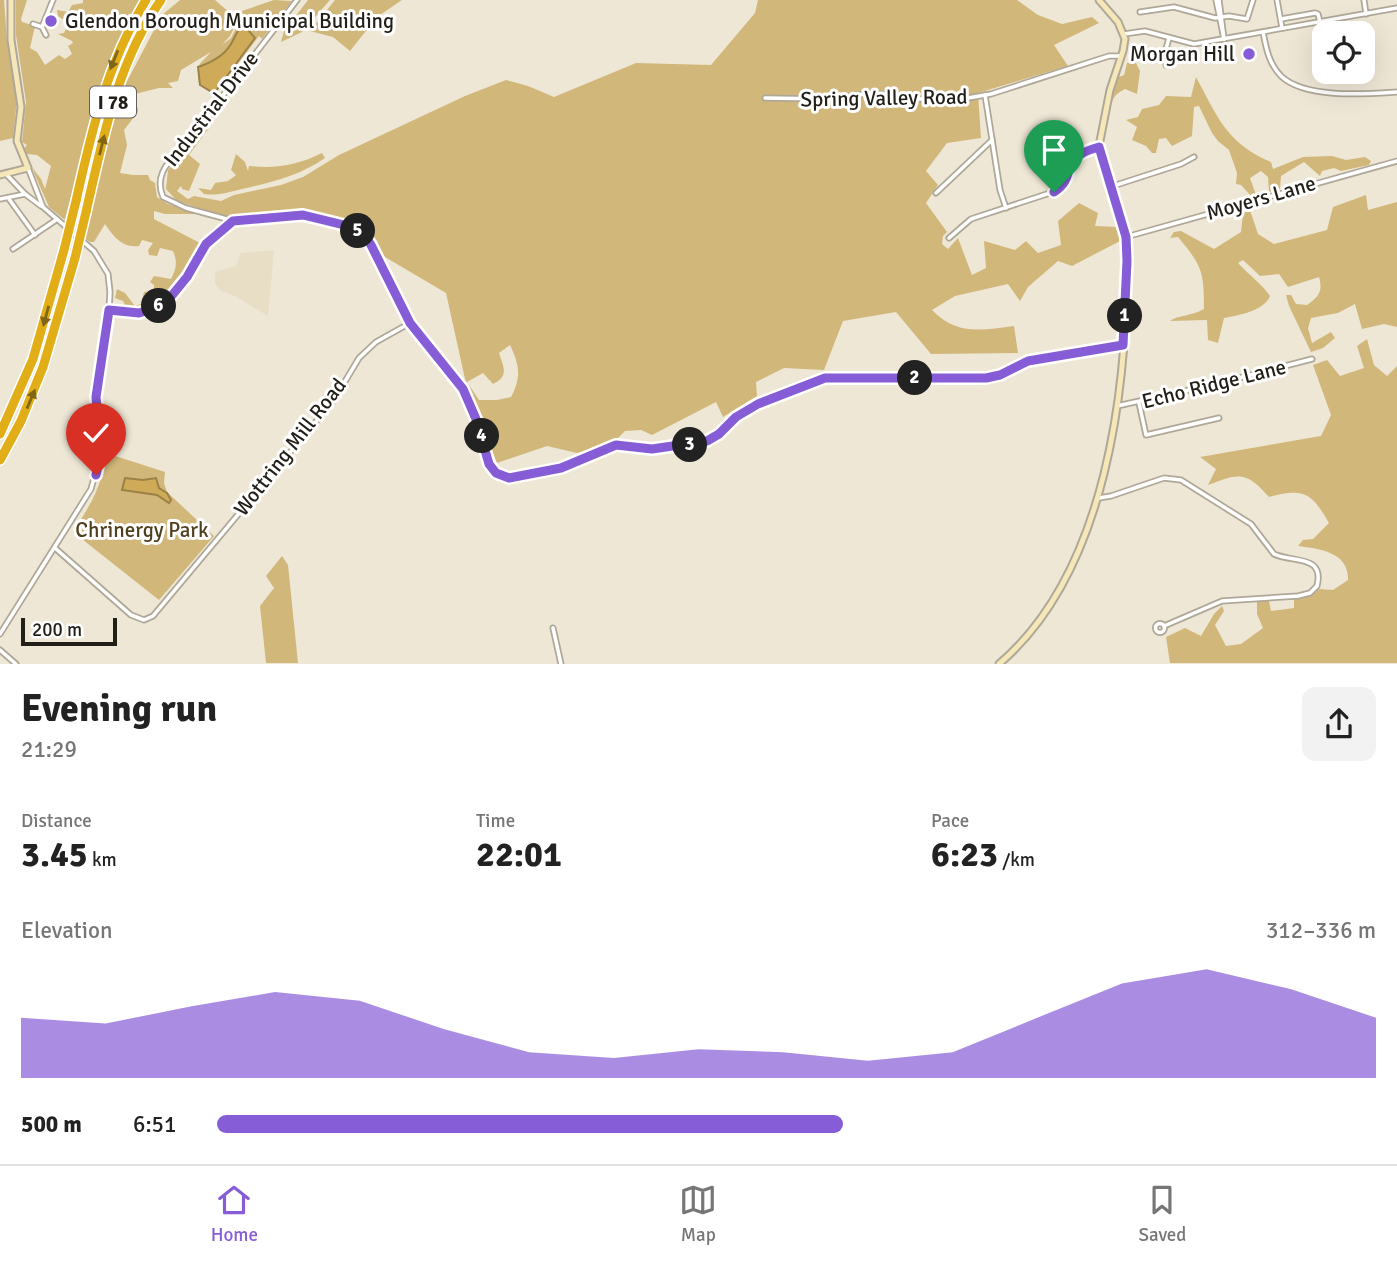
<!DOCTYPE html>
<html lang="en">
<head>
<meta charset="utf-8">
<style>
  body { margin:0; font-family:Signika,sans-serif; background:#f2f2f2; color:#222; height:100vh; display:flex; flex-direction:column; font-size:26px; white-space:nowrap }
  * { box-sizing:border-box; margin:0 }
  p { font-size:23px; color:#767676 }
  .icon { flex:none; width:38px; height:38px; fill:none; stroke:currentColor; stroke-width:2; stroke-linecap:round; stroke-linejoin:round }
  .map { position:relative; height:664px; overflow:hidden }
  .sheet { display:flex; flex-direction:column; background:#fff; flex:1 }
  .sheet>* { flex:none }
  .buttons { position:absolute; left:1312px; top:21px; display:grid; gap:14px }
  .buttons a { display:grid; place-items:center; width:63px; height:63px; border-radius:14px; background:#fff; box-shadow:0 7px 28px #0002; font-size:35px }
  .scale { position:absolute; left:21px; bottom:18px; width:96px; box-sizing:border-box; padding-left:7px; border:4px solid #221f19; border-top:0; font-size:19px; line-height:24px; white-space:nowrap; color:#221f19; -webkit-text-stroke:5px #fff; paint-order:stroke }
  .pin { position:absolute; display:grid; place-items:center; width:60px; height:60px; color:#fff; margin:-72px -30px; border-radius:50% 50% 50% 0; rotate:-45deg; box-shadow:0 0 7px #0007 }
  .pin .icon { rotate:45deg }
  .km { position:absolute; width:35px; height:35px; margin:-18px; border-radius:50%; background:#222; color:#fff; font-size:19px; line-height:35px; text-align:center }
  .round { display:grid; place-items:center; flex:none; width:74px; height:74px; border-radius:14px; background:#f2f2f2 }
  .overview { display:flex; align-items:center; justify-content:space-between; height:119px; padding:0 21px }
  h1 { font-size:38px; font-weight:800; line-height:52px }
  .stats { display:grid; grid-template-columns:repeat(3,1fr); gap:10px; height:119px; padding:7px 21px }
  .stats div { display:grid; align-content:center }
  .stats b { font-size:35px; font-weight:800 }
  .stats small { font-size:19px; font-weight:400 }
  .stats p { font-size:19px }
  .chart { height:196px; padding:14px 21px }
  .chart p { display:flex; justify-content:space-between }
  .chart svg { width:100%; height:126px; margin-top:7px; fill:#875dd7; opacity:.7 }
  ul { padding:0 21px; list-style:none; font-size:23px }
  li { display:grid; grid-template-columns:112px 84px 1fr; align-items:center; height:52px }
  li i { height:18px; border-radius:9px; background:#875dd7 }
  .tabs { display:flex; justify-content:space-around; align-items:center; height:98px; border-top:2px solid #e0e0e0; background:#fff; font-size:19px; color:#767676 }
  .tabs a { display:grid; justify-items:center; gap:4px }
  .tabs .selected { color:#875dd7 }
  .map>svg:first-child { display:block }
  .built { fill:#e8ddc5 }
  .green { fill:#d2b77b; fill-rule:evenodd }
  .water { fill:#cfab59; stroke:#9b8146; stroke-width:2 }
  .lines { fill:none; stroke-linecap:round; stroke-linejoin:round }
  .street-casing { stroke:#afa898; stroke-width:7 }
  .secondary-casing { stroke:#afa898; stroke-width:9 }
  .highway-casing { stroke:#fff; stroke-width:12 }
  .street { stroke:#fff; stroke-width:3.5 }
  .secondary { stroke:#f6e7b9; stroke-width:5 }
  .highway { stroke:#e2ae17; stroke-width:9 }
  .highway-bridge-casing { stroke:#fff; stroke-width:12; stroke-linecap:butt }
  .highway-bridge { stroke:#e2ae17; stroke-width:9 }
  .oneway { fill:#826618 }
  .route-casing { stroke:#fff; stroke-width:14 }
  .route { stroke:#875dd7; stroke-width:9 }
  .poi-dot { fill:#875dd7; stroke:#fff; stroke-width:2.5 }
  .labels { text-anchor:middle; stroke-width:6; stroke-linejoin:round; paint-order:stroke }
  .shield { fill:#fff; stroke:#64625e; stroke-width:2 }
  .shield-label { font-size:19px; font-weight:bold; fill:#221f19 }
  .poi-label { font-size:21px; fill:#221f19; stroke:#fff; text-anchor:start }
  .street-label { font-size:21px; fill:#221f19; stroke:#fff }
  .park-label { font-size:21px; fill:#4f3f1c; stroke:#fff }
</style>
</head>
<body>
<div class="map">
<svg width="1397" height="664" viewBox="0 0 1397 664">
  <rect width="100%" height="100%" fill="#efe7d6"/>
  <polygon class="built" points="274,250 268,316 235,296 221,291 215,284 215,272 236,266 241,253"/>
  <g class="green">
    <polygon points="0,0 4,0 7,41 17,99 13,138 0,141"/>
    <path d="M16,0H27L21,19L22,22L35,26L30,48L37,52L45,65L59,55L65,59L72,54L68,46L73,43L72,41L58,34L64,33L67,27L69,26L68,23L58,16L57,10L68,12L72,5L83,3V0H141C98,67 85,145 65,220L49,207L31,166L41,179L45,189L51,166L37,155L27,154L23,150L27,145L22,142L26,102L16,35Z"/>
    <path d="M180,0H215L238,20L230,36L222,45L231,38L239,22L237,16L239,12L274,0L292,1L262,39L259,36L216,92L199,83C196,62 199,66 211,52L181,70L178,81L168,83L173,88H159L135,94L134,105L138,108V112L124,130L127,145L120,173L133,175H148L150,180L155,183L157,197L168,204L200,214H165L154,211V219L200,243C182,282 170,305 123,311L121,308L125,305L123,301L115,298L117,289L125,293L135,306L141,304L144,292L154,291V285L150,282L154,276L171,279C176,269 178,263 173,251L160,248L157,256L149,255L148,250L153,243L142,240L139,246C122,248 114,237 105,224L94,242H90L83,237L123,84L125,85L162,15Z"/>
    <polygon points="308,0 330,0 302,32 281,42 284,31"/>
    <polygon points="335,0 402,0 377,17 350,51 333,37 310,31"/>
    <path d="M758,0H1017L1038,15L1062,24L1092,17L1099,23L1054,45L1068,66L978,93L981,138L947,143L926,171L938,185L926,203L947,232L943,236L942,244L948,249L958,238L972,275L986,268L984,241L1015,250L1026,241L1038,253L1061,245L1058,221L1079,203L1098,213L1095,226L1118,227L1122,240L1072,266L1058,261L1028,287L1020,301L1008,284L955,296L932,310C957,336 982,330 1014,326L1018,353L931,354L896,312L843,321L824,370L784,368L756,382L757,396L723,417L716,402L652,435L641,430L625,431L613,443L577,453L547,446L497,463L467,388L446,293L385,257L337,219L301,213L232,219L177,201L166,189L168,170L204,123L209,128L189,155L200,164L189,191L182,189L181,186L177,191L188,199L194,196L221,201L234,195L281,185L303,177L339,155L465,96L506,80L528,86L554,97L636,63L711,65L755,13ZM510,345C519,364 522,377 511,397L497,400H479L467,382L483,373L493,384C510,376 503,366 499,353Z"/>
    <path d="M1135,61L1140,71L1137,94L1125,89C1113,95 1111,101 1110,114L1107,113L1116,78L1124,75L1127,63Z"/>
    <path d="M1196,77C1217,116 1227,144 1271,162L1273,169L1303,157L1332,156L1346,160L1365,157L1371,161L1369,165L1341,171L1334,168L1322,171L1320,176L1304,162L1281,176L1280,189L1269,192L1268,177L1261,171L1250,178L1256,195L1251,196L1241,185L1236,184L1237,173L1229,150L1218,141L1212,133L1199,106L1194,107L1192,136L1172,146L1166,138L1159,139L1156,153H1152L1146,146L1132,140L1137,127L1126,120L1138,117L1142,109L1159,105L1166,96L1191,97Z"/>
    <path d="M322,153L325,158C299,176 272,182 242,189C229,192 218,196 204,194L198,188L211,190L215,183L228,181L236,175L231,170L236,154L245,162L248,171L249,166C276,169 298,165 322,153Z"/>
    <path d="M1366,195L1368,210L1397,202V327L1384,324L1362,329L1355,304L1338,313L1311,318L1308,328L1312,343L1331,332L1335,338L1323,348L1311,352L1289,306L1286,295H1291L1296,304L1307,305C1319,296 1323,292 1319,277L1288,287L1279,274L1260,276L1243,260L1238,263C1249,275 1261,283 1270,296C1264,311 1239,315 1224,318L1218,343L1208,340L1207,320L1170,321C1178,315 1192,316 1204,309C1204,271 1202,266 1178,237L1170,238L1174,232L1181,231L1214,249L1241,232L1243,213L1250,210L1258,234L1274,244L1327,230L1333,207Z"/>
    <path d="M1367,339L1374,365L1387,376L1397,366V663H1170L1166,637L1185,628L1201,636L1214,614L1222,606L1224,611L1215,625L1226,646L1241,644L1263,628L1257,614V601H1269L1271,611L1294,608V598L1313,594L1319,589L1333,590L1348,580C1349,552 1320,549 1298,546L1303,540L1313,539L1329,523C1311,492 1304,488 1269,497C1246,471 1240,473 1208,485L1216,469L1200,457L1321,436L1331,415L1313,365L1327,360L1340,376L1364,368L1357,346Z"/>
    <path d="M106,453L165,472L164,483L167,492L214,536L159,600L73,532C92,502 101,489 106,453Z"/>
    <polygon points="282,556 288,565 298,663 266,663 260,606 274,588 266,576"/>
  </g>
  <g class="water">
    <path d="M244,25L255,38L216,91H210L200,85L198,67C210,63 224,56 231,44C236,36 236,30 244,25Z"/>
    <polygon points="125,478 143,480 156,478 159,488 167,493 171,500 169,503 157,495 122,490"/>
  </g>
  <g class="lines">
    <g class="street-casing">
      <g id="street">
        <polyline points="1216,0 1224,39"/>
        <polyline points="1219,0 1224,39"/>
        <polyline points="1277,0 1282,28"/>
        <polyline points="1364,0 1366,14"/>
        <polyline points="1140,12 1174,7 1215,18 1229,16 1247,19 1253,0"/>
        <polyline points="1281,19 1315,13 1318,14 1320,22"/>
        <polyline points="33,24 42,27 46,35"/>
        <polyline points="42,27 53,0"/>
        <path d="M1263,32C1266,48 1269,64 1281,76C1305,99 1366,94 1397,92"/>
        <polyline points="1124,34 1145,31 1194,44 1397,8"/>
        <polyline points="1166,65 1166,49 1169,38"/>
        <polyline points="985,95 1000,190 1006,208"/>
        <polyline points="765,98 827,99 872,93 916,99 968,98 991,94 1109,56 1121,56"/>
        <polyline points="6,174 25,194 41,206"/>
        <polyline points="1110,187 1181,164 1194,157"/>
        <polyline points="936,193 992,140"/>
        <polyline points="0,199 25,194"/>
        <polyline points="9,199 35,235"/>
        <path d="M234,221L186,208L163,197C155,178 165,164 179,152L297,0"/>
        <polyline points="1126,237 1397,161"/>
        <path d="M949,238L971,219L1056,191C1080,171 1056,159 1099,147"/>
        <polyline points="13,249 56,220"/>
        <path d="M109,310C140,320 171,305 187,278C193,267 197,254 205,245C211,238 218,232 226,227C237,218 253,219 267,217C302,214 349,213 371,245L410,323L463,389L476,419L489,464L501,477L516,478L551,471L616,445L652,449L707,441L719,434L736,417L758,404L825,378H986L1000,375L1030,361L1123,345"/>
        <polyline points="1139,403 1146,435 1219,418"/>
        <polyline points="1117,406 1212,385 1312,359"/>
        <path d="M1099,498L1111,496L1164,478L1181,480L1251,524L1274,554C1292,563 1325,554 1317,586L1310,593L1298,596L1222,601L1164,626"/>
        <polyline points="55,548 131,615 144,620 153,616 334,400 359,358 376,342 410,323"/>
        <circle cx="1160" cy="628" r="4.5"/>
        <polyline points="553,628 561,664"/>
        <polyline points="0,634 91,489 101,453 96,397 109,310 110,292 108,274 94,251 43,207 28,168"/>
        <polyline points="0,650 16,664"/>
      </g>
    </g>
    <g class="secondary-casing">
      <g id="secondary">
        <polyline points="0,175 28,168 17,141 21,107 11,40 11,0"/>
        <path d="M999,664C1108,571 1128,385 1127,250L1126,237L1099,146L1110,90L1123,51L1125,39L1118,22L1099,0"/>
      </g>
    </g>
    <g class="highway-casing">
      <g id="highway">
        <path d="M76,201C92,129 107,64 146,0"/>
        <path d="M86,212C103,138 117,63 161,0"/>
        <polyline points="0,434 33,359 64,250"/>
        <polyline points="0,460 21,421 43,367 75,258"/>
      </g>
    </g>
    <use href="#street" class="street"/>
    <use href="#secondary" class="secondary"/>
    <use href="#highway" class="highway"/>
    <g class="highway-bridge-casing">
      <g id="highway-bridge">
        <polyline points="64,250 76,201"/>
        <polyline points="75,258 86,212"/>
      </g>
    </g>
    <use href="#highway-bridge" class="highway-bridge"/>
  </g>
  <defs><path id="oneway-solid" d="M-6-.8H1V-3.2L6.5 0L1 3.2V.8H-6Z" transform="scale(1.75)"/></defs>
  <g class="oneway">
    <use href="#oneway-solid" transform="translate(114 60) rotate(112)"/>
    <use href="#oneway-solid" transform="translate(102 145) rotate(-76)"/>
    <use href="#oneway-solid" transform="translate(46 316) rotate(105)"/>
    <use href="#oneway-solid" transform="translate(31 399) rotate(-67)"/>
  </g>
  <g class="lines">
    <g class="route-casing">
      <path id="route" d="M96,475L101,453L96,397L109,310L139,313L152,309L169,299L187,277L206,244L233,221L303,215L344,225L365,236L371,245L410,323L463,389L476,419L489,464L496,473L509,478L561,468L616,445L652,449L707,441L719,434L736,417L758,404L825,378H986L1000,375L1028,361L1123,345L1127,261L1126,237L1099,147C1055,159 1080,175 1054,192"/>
    </g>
    <use href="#route" class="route"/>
  </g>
  <g class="poi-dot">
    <circle cx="51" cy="21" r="7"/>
    <circle cx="1249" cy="54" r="7"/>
  </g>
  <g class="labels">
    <rect class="shield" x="90" y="86.5" width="46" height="31" rx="5"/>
    <g class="shield-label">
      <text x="113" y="109">I 78</text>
    </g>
    <g class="poi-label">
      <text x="65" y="28">Glendon Borough Municipal Building</text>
      <text x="1235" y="61" text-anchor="end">Morgan Hill</text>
    </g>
    <g class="street-label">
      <text transform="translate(884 98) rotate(-1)" y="7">Spring Valley Road</text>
      <text transform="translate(211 109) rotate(-52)" y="7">Industrial Drive</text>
      <text transform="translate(1261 198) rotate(-16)" y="7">Moyers Lane</text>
      <text transform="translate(1214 384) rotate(-14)" y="7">Echo Ridge Lane</text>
      <text transform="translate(290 447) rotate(-52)" y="7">Wottring Mill Road</text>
    </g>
    <g class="park-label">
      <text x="142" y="537">Chrinergy Park</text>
    </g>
  </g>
</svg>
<div class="buttons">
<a><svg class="icon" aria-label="locate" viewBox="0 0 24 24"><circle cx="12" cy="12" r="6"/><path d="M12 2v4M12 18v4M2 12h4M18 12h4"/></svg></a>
</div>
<div class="scale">200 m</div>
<div class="pin" style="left:1054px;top:192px;background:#1e9e55"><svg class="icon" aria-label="arrive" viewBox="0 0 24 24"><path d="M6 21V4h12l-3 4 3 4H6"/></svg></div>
<div class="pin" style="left:96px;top:475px;background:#d93025"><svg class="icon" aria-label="check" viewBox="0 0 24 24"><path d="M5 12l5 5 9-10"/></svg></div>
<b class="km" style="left:1125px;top:316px">1</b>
<b class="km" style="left:915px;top:378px">2</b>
<b class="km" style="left:690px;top:445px">3</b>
<b class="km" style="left:482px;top:436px">4</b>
<b class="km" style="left:358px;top:231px">5</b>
<b class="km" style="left:159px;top:306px">6</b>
</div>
<section class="sheet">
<div class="overview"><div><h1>Evening run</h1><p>21:29</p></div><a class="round"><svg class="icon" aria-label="share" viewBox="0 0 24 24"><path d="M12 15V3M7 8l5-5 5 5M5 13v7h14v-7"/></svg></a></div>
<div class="stats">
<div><p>Distance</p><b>3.45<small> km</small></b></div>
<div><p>Time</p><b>22:01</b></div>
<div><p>Pace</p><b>6:23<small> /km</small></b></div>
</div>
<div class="chart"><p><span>Elevation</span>312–336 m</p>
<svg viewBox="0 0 160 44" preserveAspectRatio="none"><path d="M0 44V23L10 25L20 19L30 14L40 17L50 27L60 35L70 37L80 34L90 35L100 38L110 35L120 23L130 11L140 6L150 13L160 23V44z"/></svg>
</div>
<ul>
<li><b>500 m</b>6:51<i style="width:54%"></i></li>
</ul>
</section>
<nav class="tabs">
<a class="selected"><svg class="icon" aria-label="home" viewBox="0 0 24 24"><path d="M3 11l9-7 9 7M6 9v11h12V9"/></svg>Home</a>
<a><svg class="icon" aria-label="map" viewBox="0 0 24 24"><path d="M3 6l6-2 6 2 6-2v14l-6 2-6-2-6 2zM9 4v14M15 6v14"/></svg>Map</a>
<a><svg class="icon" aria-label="saved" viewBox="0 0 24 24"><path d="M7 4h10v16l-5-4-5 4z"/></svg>Saved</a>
</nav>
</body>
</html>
